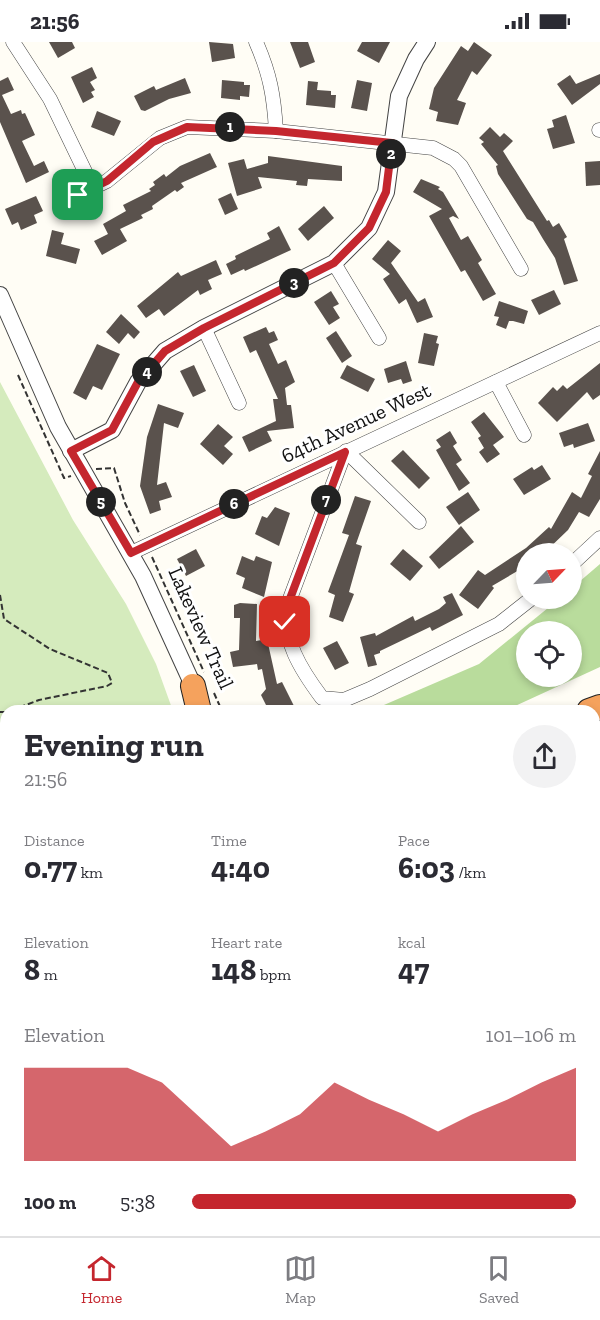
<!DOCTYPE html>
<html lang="en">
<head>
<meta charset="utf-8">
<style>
  body { margin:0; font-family:"Zilla Slab",serif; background:#f2f2f3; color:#2b2b33; height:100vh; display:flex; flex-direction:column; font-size:22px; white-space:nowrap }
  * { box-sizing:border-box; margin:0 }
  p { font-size:20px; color:#7c7c81 }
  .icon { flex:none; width:33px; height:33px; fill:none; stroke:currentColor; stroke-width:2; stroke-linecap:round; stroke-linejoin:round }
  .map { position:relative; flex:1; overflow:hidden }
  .panel { position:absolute; left:0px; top:663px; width:600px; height:531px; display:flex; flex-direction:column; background:#fff; border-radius:18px 18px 0 0; box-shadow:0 3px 9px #0003 }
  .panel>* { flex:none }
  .needle { width:39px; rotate:65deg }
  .fabs { position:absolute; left:516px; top:501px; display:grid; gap:12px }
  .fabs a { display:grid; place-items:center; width:66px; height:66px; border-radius:50%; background:#fff; box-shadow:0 3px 9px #0003; font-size:30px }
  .pin { position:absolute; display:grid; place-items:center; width:51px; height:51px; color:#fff; margin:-26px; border-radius:12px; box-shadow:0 3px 9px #0006 }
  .km { position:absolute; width:30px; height:30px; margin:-15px; border-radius:50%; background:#222; color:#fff; font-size:16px; line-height:30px; text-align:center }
  .round { display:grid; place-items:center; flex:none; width:63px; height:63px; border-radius:32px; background:#f2f2f3 }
  .summary { display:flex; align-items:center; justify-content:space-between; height:102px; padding:0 24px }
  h1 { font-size:33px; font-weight:700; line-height:45px }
  .figures { display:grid; grid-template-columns:repeat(3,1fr); gap:9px; height:102px; padding:6px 24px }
  .figures div { display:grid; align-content:center }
  .figures b { font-size:30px; font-weight:700 }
  .figures small { font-size:16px; font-weight:400 }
  .figures p { font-size:16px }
  .chart { height:168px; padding:12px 24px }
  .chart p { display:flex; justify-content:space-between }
  .chart svg { width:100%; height:108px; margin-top:6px; fill:#c4262e; opacity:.7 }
  ul { padding:0 24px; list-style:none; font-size:20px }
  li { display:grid; grid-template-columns:96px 72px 1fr; align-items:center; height:45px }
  li i { height:15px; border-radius:8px; background:#c4262e }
  .status { display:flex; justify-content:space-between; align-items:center; height:42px; padding:0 30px; background:#fff; direction:ltr }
  .status svg { height:16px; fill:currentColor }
  .dock { display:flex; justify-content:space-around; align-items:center; height:84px; border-top:2px solid #e1e1e2; background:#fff; font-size:16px; color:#7c7c81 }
  .dock a { display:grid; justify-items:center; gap:3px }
  .dock .current { color:#c4262e }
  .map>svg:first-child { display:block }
  .green { fill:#d5ebbd }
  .forest { fill:#b9dc9c; fill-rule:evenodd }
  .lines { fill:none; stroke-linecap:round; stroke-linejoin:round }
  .stream { stroke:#3f96cf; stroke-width:4 }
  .building { fill:#5a524d }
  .service-casing { stroke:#444; stroke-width:8 }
  .minor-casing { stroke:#444; stroke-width:15 }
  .tertiary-casing { stroke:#444; stroke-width:18 }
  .secondary-casing { stroke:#333; stroke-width:20 }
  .motorway-casing { stroke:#222; stroke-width:26 }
  .path { stroke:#333; stroke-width:2; stroke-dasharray:6 3; stroke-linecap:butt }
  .service { stroke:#fff; stroke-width:7 }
  .minor { stroke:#fff; stroke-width:14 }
  .tertiary { stroke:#fff; stroke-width:16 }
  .secondary { stroke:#fff6b0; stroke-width:18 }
  .motorway { stroke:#f5a25d; stroke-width:24 }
  .tram { stroke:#c4262e; stroke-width:1.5 }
  .route-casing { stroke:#fff; stroke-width:12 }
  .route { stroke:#c4262e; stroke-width:8 }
  .labels { text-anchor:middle; stroke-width:6; stroke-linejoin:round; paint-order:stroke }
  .street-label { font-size:21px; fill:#111; stroke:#fff }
</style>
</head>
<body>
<div class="status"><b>21:56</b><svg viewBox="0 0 49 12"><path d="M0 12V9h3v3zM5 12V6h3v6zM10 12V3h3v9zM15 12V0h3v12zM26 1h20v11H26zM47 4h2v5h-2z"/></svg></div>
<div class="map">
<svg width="600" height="1194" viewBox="0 0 600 1194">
  <rect width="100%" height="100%" fill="#fffdf5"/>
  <g class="green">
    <polygon points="0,340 73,478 126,562 156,622 173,669 6,669 6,822 0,826"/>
    <polygon points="594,1116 600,1129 600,1194 461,1194 459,1188 594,1188"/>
  </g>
  <g class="forest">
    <path d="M600,522V625L504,669H370L479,622L559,557L572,556V546ZM526,590H572V634H526Z"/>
    <polygon points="600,1061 600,1151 594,1136 594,1065"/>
  </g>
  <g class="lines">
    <polyline class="stream" points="104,1194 107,1188"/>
  </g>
  <g class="building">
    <polygon points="49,0 72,0 75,6 58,16"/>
    <polygon points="209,0 233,2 235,16 212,20"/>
    <polygon points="290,0 308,0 315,20 300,26"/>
    <polygon points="362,0 390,0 379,21 357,9"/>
    <polygon points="474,0 492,13 477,33 472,29 457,58 466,61 458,83 436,79 438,70 429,67 434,46 461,4 468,9"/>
    <polygon points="92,25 97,36 90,40 95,48 91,50 94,55 83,61 71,35"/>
    <polygon points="600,32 600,42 572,63 557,42 570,33 576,42"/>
    <polygon points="8,35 14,48 2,53 11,72 21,68 22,72 25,71 35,93 22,99 34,124 44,119 49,130 26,141 0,80 0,39"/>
    <polygon points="185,36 191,51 169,57 145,69 141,68 134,54 154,44 156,48"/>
    <polygon points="222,38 244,40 244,43 250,43 249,55 240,54 240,58 221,56"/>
    <polygon points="357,38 372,41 367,69 351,66"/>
    <polygon points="308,39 318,40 317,48 331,49 331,53 336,53 335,66 306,63"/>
    <polygon points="97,69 121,79 114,94 91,85"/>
    <polygon points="566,73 575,101 553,107 547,87 554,85 552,78"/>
    <polygon points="490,85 500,95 504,91 513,99 503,109 547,179 549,178 553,185 559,181 567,195 564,197 578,239 564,243 555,216 543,197 533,180 527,177 498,132 496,124 498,123 481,102 484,100 479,96"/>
    <polygon points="210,111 217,125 181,141 184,145 177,150 175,148 152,164 153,167 141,173 143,176 120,187 127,199 102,213 94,199 108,192 103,182 126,169 123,163 151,149 149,147 155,143 153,140 164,132 166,135 180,124"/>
    <polygon points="268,114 342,124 342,139 308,137 307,144 296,143 297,139 258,135 262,146 237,154 228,121 244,117 247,127 268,121"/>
    <polygon points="600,119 600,143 586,144 585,120"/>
    <polygon points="421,137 440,145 438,147 443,150 459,177 453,174 449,176 461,198 468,194 482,218 478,221 496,252 483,259 465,228 461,230 429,174 442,167 413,150"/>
    <polygon points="231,151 238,167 225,173 218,157"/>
    <polygon points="36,154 43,169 34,173 37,181 21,188 18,180 12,183 5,167"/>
    <polygon points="324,164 334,176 308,199 298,187"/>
    <polygon points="279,184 291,208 245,229 244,227 231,233 226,222 236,217 235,214 270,197 267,191"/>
    <polygon points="52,188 64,191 61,202 80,207 76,222 46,214"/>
    <polygon points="388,198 401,209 391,221 418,260 425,256 433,275 417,281 406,257 399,262 383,237 390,232 372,217"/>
    <polygon points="216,218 222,232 208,238 212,247 200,253 198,248 164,274 159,267 146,276 137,264 178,230 181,234"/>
    <polygon points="554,248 561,262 539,273 531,258"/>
    <polygon points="331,249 339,262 333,265 340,276 329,283 314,260"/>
    <polygon points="499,259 528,269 524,282 513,279 509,279 506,287 496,283 499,275 494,274"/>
    <polygon points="121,272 140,290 134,297 128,291 119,302 106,290"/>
    <polygon points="266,285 269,291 274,289 278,298 269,302 278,322 286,318 295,340 285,346 287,363 291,363 294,386 267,389 272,399 249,410 242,395 276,379 273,357 278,357 256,308 250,311 243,295"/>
    <polygon points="336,289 352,314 342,321 326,296"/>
    <polygon points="424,291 438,294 436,301 439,302 434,324 418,321"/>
    <polygon points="97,302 120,312 102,348 93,344 86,358 73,351"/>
    <polygon points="406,319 412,339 403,342 401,337 388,341 384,327"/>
    <polygon points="600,321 600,353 593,358 587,350 557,380 538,361 553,345 557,349 563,343 567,347"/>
    <polygon points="194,323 206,349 193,355 180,329"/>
    <polygon points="347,323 375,337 368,350 340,336"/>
    <polygon points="158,362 184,371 178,386 164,381 157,443 166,440 172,455 159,459 161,468 150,472 140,444 147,395"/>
    <polygon points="484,370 504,395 493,403 500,412 487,421 479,410 484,406 478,396 481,394 471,380"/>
    <polygon points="588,381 595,399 574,406 573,402 564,405 559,391"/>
    <polygon points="218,382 233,395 224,404 233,412 223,423 200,402"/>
    <polygon points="450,389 457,401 453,404 462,418 456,422 470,441 459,449 436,408 441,405 436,398"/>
    <polygon points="403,408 430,436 419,447 391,419"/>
    <polygon points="600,409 600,457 589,475 579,470 568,488 543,512 526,512 526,524 492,544 494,546 478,567 459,553 478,528 485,533 526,506 549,485 551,487 572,450 581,456 592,434 588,432"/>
    <polygon points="542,423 551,437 524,453 513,437 532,425 534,428"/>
    <polygon points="468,450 480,468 459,483 446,465"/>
    <polygon points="355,454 371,459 356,502 362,504 349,550 354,552 343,580 329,575 335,553 328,550 349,493 342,491"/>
    <polygon points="275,465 290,471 279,504 255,492 262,474 267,476"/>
    <polygon points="461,484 474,500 439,527 429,515"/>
    <polygon points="196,507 205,524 186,534 177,517"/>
    <polygon points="403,507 423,524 410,539 390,522"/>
    <polygon points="242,514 254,519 256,514 272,520 264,555 242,546 245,536 236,532"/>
    <polygon points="452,551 463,573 432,589 430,585 380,609 380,611 374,613 377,623 368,625 360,595 375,591 376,594 413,574 415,579 439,567 446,561 443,555"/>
    <polygon points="240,561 257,562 256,599 267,597 277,642 282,640 295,666 289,669 269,669 261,653 266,647 262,627 258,628 257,622 233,625 230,610 239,608 240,576 234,576 234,563"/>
    <polygon points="337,599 349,621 335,628 323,606"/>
  </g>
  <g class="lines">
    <g class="service-casing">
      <g id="service">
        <polyline points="594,962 600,965"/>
        <polyline points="594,1060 600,1058"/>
        <polyline points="35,1188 36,1194"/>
      </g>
    </g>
    <g class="minor-casing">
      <g id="minor">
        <polyline points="13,0 50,57 93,146"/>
        <path d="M256,0C270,32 274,54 276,89"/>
        <polyline points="599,88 600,88"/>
        <polyline points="78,153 107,139 160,96 187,85 276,89 433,106 454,117 461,124 521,227"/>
        <polyline points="334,221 379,296"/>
        <polyline points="204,286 239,361"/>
        <polyline points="496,340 524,393"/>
        <polyline points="346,409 419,480"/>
        <path d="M345,410L288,562C281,597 301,628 322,656L344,658L370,647L499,582L532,556"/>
        <polyline points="131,511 600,291"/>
        <polyline points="572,522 600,496"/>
      </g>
    </g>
    <g class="tertiary-casing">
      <g id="tertiary">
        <polyline points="0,253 58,385 143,534 197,652"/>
        <polyline points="71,409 112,388 138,340 165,309 204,286 334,221 369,186 386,150 399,54 416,17 427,0"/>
        <polyline points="0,1170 6,1170"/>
        <polyline points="280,1188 295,1190 324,1188"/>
      </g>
    </g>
    <g class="secondary-casing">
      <polyline id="secondary" points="438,1188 441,1194"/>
    </g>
    <g class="motorway-casing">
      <g id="motorway">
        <polyline points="193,644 199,669"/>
        <polyline points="589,669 600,665"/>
        <polyline points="594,715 600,712"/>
        <polyline points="594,759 600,755"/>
        <polyline points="0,850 6,846"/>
        <polyline points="0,926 6,924"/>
        <polyline points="0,947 6,945"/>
        <polyline points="0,975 6,973"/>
        <polyline points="0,1040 6,1038"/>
      </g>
    </g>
    <g class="path">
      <polyline points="18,333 64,436 71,434"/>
      <polyline points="96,427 114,426 125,461 140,493"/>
      <polyline points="152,515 204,630"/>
      <polyline points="0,553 4,577 50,607 108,631 112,641 107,644 39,658 10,669"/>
      <polyline points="214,651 222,669"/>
      <polyline points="0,670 6,670"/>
      <polyline points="594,833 600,846"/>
      <polyline points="594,874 600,871"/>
      <polyline points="594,1072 600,1070"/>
      <polyline points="53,1188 53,1194"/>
    </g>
    <use href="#service" class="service"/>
    <use href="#minor" class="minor"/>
    <use href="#tertiary" class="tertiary"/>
    <use href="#secondary" class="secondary"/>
    <use href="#motorway" class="motorway"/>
    <g class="tram">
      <polyline points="594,917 600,914"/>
      <polyline points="594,937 600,933"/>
      <polyline points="0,1147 6,1147"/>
    </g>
  </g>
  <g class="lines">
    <g class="route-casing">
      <polyline id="route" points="78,153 107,139 153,100 187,85 276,89 392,101 386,150 369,186 334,221 204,286 165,309 138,340 112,388 71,409 131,511 345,410 288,562 285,580"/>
    </g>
    <use href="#route" class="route"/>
  </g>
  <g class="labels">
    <g class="street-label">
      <text transform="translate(356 381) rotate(-25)" y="7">64th Avenue West</text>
      <text transform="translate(201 586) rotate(66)" y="7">Lakeview Trail</text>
    </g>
  </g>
</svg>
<div class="fabs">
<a><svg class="needle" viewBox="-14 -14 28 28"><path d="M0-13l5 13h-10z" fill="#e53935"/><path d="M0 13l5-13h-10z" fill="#7c7c81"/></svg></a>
<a><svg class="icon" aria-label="locate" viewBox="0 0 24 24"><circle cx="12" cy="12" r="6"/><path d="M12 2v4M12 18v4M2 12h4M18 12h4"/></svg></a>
</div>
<div class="pin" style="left:78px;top:153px;background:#1e9e55"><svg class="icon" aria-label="arrive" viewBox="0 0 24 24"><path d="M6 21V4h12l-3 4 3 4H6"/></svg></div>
<div class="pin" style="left:285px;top:580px;background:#d93025"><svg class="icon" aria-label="check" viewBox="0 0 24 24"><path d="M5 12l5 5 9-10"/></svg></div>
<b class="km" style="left:230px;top:85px">1</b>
<b class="km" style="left:391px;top:112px">2</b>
<b class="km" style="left:294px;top:241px">3</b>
<b class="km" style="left:147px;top:330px">4</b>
<b class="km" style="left:101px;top:460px">5</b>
<b class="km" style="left:234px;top:462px">6</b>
<b class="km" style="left:326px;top:458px">7</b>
<section class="panel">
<div class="summary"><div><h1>Evening run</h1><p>21:56</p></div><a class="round"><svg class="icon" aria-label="share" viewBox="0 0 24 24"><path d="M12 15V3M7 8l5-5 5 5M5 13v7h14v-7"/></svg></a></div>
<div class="figures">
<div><p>Distance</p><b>0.77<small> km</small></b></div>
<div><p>Time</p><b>4:40</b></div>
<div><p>Pace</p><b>6:03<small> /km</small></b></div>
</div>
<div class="figures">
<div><p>Elevation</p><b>8<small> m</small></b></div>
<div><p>Heart rate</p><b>148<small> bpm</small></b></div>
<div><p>kcal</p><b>47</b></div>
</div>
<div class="chart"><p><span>Elevation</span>101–106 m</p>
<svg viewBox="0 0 160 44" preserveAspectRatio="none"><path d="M0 44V6L10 6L20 6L30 6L40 12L50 25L60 38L70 32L80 25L90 12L100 19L110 25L120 32L130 25L140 19L150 12L160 6V44z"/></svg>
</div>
<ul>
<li><b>100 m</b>5:38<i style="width:100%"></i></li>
</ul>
</section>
</div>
<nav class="dock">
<a class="current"><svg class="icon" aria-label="home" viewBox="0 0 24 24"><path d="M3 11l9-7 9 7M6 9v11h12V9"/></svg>Home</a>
<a><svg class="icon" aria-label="map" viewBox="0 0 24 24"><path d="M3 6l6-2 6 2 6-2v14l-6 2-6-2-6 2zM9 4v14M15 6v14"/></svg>Map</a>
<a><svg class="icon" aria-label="saved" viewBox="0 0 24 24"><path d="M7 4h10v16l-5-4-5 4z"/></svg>Saved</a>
</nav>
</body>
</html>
